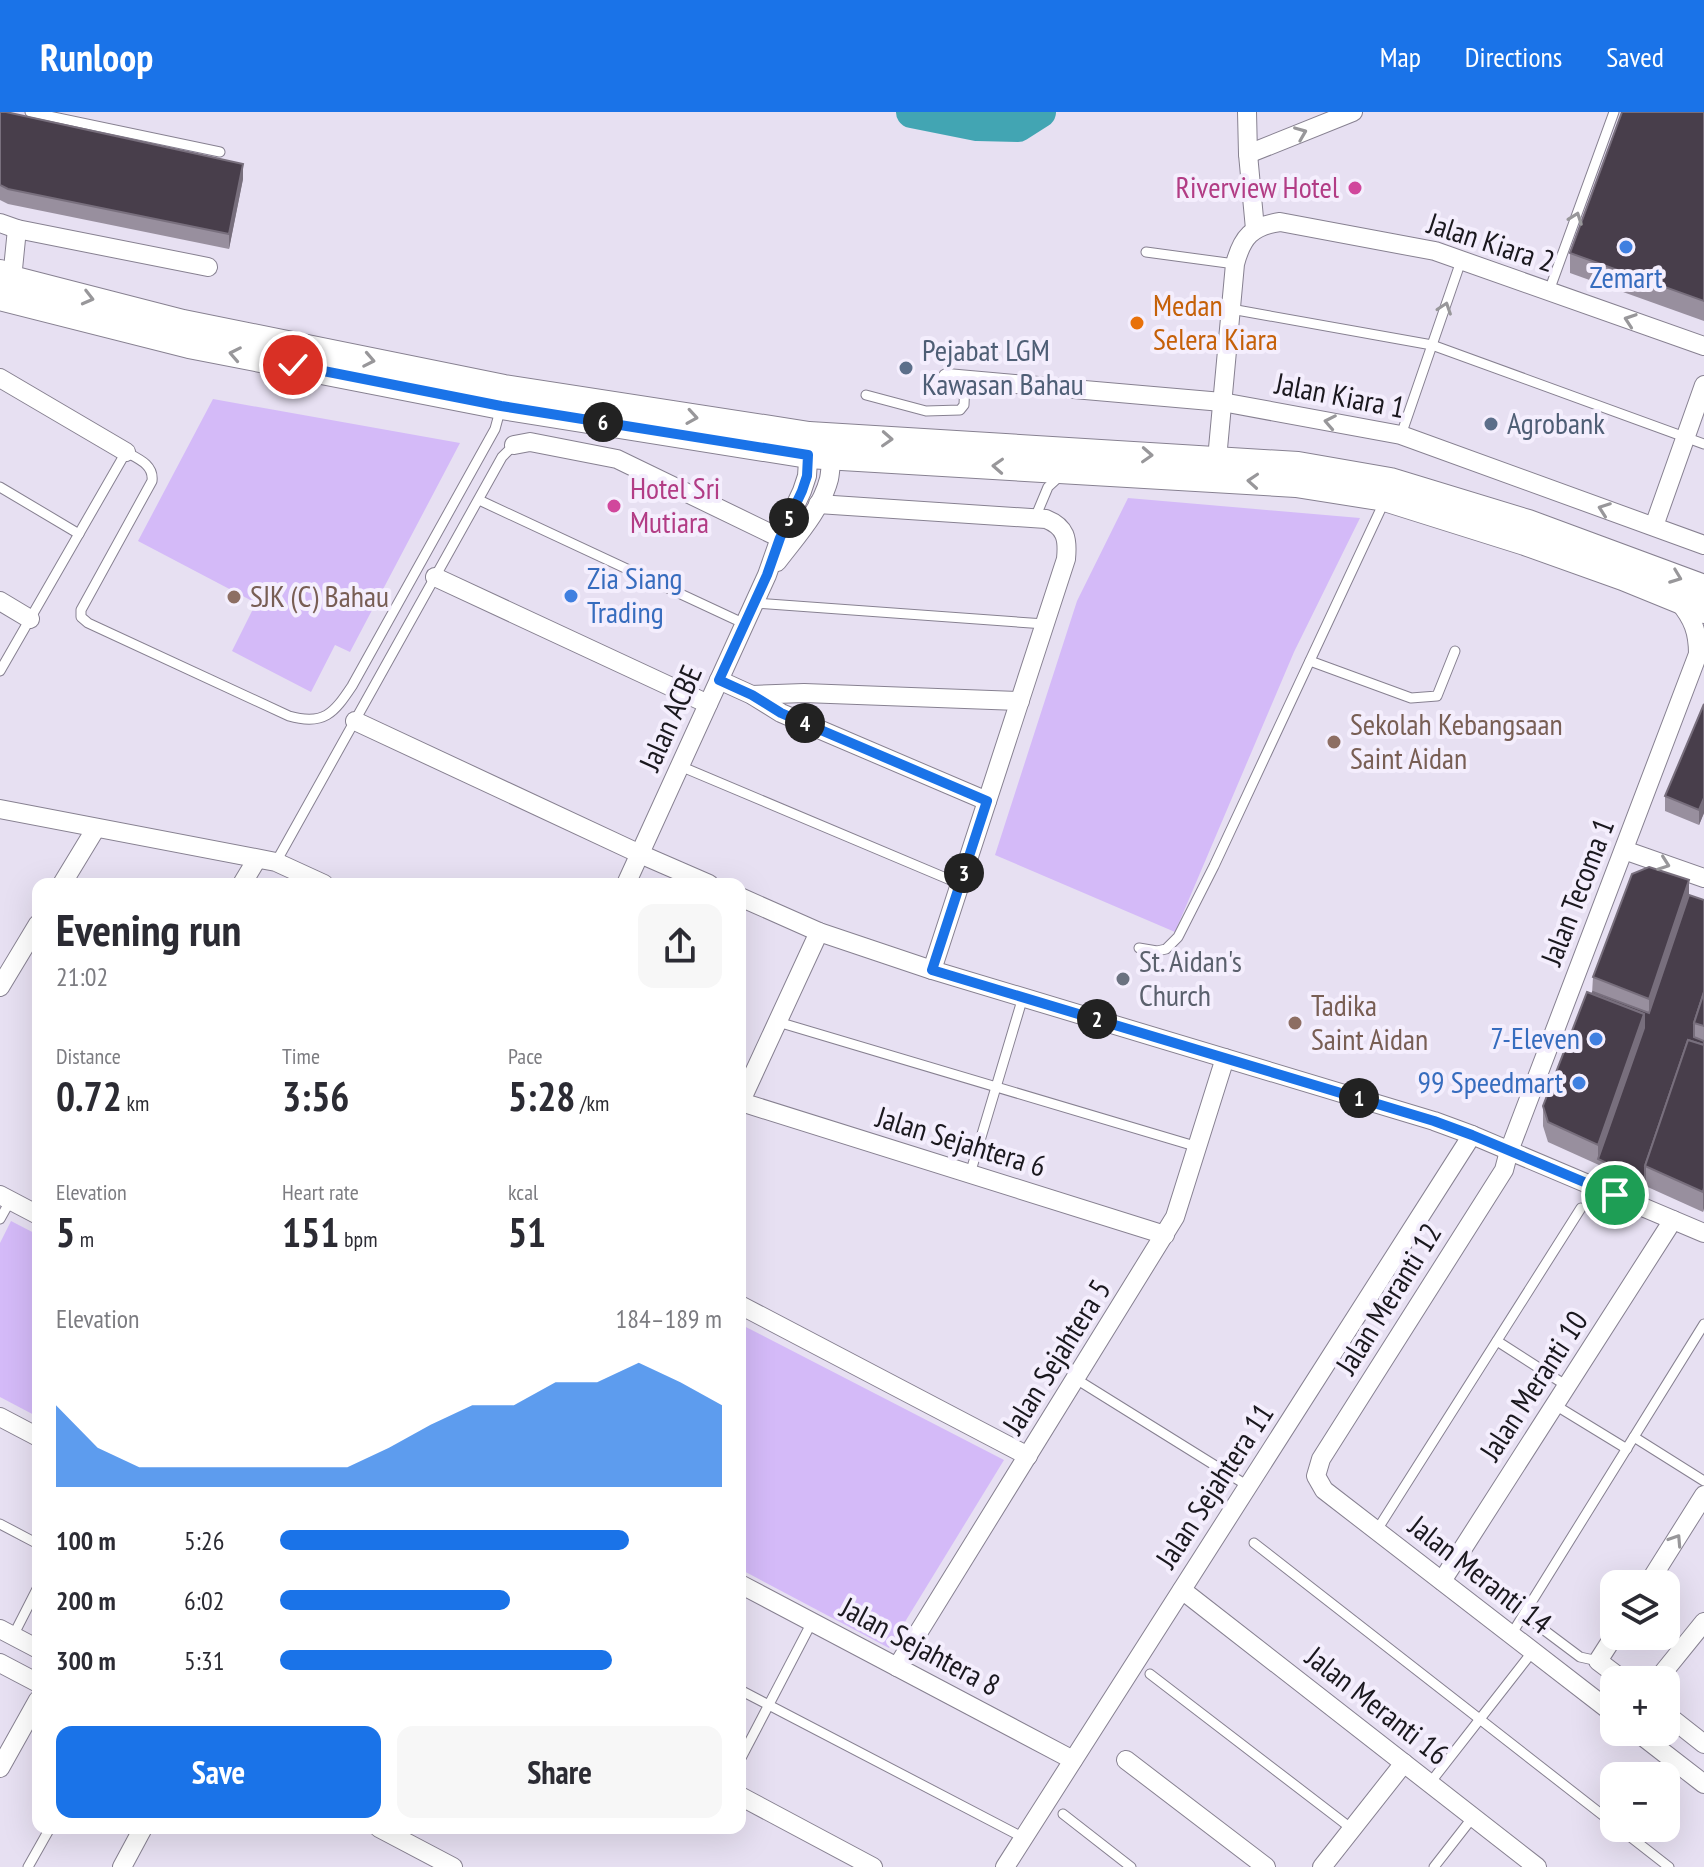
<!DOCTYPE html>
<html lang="en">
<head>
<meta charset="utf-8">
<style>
  body { margin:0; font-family:"PT Sans Narrow",sans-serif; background:#f7f7f7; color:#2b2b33; height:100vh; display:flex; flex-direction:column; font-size:30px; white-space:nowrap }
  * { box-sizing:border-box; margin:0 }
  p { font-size:26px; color:#7c7c81 }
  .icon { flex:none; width:44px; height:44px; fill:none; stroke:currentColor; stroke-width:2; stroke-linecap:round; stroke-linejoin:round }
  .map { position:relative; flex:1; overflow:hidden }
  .sheet { position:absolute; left:32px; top:766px; width:714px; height:956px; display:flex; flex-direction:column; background:#fff; border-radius:16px; box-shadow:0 8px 32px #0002 }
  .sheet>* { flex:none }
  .buttons { position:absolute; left:1600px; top:1458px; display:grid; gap:16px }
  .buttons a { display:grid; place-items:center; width:80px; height:80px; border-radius:16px; background:#fff; box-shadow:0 8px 32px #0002; font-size:40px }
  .pin { position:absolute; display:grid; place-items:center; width:68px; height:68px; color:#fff; margin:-34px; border:4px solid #fff; border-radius:50%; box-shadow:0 2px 8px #0007 }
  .km { position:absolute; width:40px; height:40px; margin:-20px; border-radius:50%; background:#222; color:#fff; font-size:22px; line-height:40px; text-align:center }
  .round { display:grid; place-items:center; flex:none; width:84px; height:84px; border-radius:16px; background:#f7f7f7 }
  .head { display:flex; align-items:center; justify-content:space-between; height:136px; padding:0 24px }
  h1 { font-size:44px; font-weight:700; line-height:60px }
  .figures { display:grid; grid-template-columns:repeat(3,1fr); gap:12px; height:136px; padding:8px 24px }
  .figures div { display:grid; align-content:center }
  .figures b { font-size:40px; font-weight:700 }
  .figures small { font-size:22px; font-weight:400 }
  .figures p { font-size:22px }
  .chart { height:224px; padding:16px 24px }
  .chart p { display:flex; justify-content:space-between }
  .chart svg { width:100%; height:144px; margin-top:8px; fill:#1a73e8; opacity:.7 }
  .action { display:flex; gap:16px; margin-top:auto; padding:16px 24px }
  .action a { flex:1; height:92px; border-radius:16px; background:#1a73e8; color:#fff; font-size:32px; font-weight:700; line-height:92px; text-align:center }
  .action a+a { background:#f7f7f7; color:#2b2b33 }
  ul { padding:0 24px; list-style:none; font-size:26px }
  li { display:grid; grid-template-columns:128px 96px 1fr; align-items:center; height:60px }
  li i { height:20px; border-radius:10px; background:#1a73e8 }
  header { display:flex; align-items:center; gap:48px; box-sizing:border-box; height:112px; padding:0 40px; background:#1a73e8; color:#fff }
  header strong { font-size:38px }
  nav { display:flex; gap:44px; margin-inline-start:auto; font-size:28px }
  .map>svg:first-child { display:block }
  .green { fill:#d4baf8 }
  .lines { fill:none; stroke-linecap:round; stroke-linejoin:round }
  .river { stroke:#42a5b3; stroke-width:32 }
  .lane-casing { stroke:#878191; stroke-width:11 }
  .street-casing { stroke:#878191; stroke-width:20 }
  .secondary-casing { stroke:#878191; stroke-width:28 }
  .lane { stroke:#fff; stroke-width:9 }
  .street { stroke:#fff; stroke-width:18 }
  .secondary { stroke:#fff; stroke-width:26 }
  .wall { fill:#988f9e }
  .shaded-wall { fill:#786f7d }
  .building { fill:#483e4b; stroke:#786f7d; stroke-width:2 }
  .oneway { stroke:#98979a }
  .route-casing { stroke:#fff; stroke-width:16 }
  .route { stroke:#1a73e8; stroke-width:10 }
  .hotel-dot { fill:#d1479c; stroke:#f4eefd; stroke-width:3 }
  .shop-dot { fill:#3f7fe0; stroke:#f4eefd; stroke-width:3 }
  .food-dot { fill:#e8710a; stroke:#f4eefd; stroke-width:3 }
  .service-dot { fill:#5c6f8a; stroke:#f4eefd; stroke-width:3 }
  .education-dot { fill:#8d6e63; stroke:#f4eefd; stroke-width:3 }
  .worship-dot { fill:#6b7280; stroke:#f4eefd; stroke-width:3 }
  .labels { text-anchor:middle; stroke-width:8; stroke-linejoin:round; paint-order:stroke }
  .hotel-label { font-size:30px; fill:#b23c85; stroke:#f4eefd; text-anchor:end }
  .street-label { font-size:30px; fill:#1a181e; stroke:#f4eefd }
  .shop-label { font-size:30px; fill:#366cbe; stroke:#f4eefd; text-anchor:end }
  .food-label { font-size:30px; fill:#c56008; stroke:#f4eefd; text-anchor:start }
  .service-label { font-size:30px; fill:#4e5e75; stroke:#f4eefd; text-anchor:start }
  .education-label { font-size:30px; fill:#785e54; stroke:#f4eefd; text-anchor:start }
  .worship-label { font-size:30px; fill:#5b616d; stroke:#f4eefd; text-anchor:start }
</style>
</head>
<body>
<header>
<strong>Runloop</strong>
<nav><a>Map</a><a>Directions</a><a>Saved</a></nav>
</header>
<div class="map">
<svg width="1704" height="1755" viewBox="0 0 1704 1755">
  <rect width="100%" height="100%" fill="#e7e0f2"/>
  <g class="green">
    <polygon points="213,287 460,331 350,540 335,533 311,580 232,539 256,491 138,429"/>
    <polygon points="1128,386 1360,406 1294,540 1175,820 995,743 1077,489"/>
    <polygon points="11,1109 38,1123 38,1305 0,1285 0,1131"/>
    <polygon points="740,1212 1004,1348 889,1536 740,1457"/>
  </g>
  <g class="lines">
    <polyline class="river" points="912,0 977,13 1018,14 1040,0"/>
    <g class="lane-casing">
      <g id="lane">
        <polyline points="30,0 220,40"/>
        <polyline points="1146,140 1235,152"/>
        <polyline points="1549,179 1614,0"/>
        <polyline points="1231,197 1432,233 1704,332"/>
        <polyline points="866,283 926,299 960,298 964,293 965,268"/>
        <polyline points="1401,323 1461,149"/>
        <polyline points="0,375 79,422"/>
        <polyline points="479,388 745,512"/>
        <polyline points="1035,406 1048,375 1061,363"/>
        <polyline points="754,491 1045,512"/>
        <polyline points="1310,549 1411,586 1437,584 1455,539"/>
        <path d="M0,559L126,340C139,347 154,353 152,369L81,498V505L88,511L289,604C324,614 334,601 352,574L495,317L501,295"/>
        <polyline points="680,654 960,772"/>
        <polyline points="276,750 502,345 514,333"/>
        <polyline points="1139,836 1157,839 1166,837 1178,825 1214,754 1385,388"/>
        <polyline points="778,910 1198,1035"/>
        <polyline points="970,1062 1023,885"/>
        <polyline points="0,1107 10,1089"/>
        <polyline points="1497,1229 1567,1274"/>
        <polyline points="1076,1267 1248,1374"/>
        <polyline points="1555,1293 1627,1337"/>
        <polyline points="1634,1325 1704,1369"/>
        <polyline points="0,1412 38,1432"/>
        <polyline points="1377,1418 1581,1096"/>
        <polyline points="1254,1431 1614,1712"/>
        <polyline points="1524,1503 1580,1545 1598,1549"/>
        <polyline points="1511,1523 1704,1212"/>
        <polyline points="13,1524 38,1475"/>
        <polyline points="1150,1562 1352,1717"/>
        <polyline points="740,1578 1024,1726"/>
        <polyline points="740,1648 812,1510"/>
        <polyline points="1430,1671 1533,1539"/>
        <polyline points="1063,1702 1131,1755"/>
        <polyline points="1619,1716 1669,1755"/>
        <polyline points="28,1755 50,1716"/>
        <polyline points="1434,1755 1473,1705"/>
      </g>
    </g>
    <g class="street-casing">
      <g id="street">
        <polyline points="1247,0 1248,42 1255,117"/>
        <polyline points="1248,42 1353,0"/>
        <polyline points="0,111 17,117 208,155"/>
        <polyline points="9,174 12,167 17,117"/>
        <polyline points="0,266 126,340"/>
        <polyline points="947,266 1222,290 1401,323 1704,433"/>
        <polyline points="514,333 530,330 617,347 780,426"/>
        <path d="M1216,358L1235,152C1242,125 1252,114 1280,110L1435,139L1704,234"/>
        <path d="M818,392L1046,407C1066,415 1068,427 1066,447L932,858"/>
        <polyline points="1654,414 1704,273"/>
        <path d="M777,450C796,425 821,398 829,367C831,357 831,345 832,335"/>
        <polyline points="435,465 708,592"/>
        <polyline points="0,489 30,507"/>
        <path d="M1679,490C1693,507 1698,520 1698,542"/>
        <polyline points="719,568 752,583 781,601 987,689"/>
        <polyline points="752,583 804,581 1020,589"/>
        <polyline points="355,609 640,742 709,772"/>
        <polyline points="0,697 276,750 324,772"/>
        <polyline points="1624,738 1704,766"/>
        <polyline points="62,772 96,716"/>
        <polyline points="242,772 257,747"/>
        <polyline points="626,772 767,463 780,426 802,379 807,364 809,334"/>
        <polyline points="740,785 819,820 932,858 1434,1009 1472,1023 1704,1121"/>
        <polyline points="0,875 38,812"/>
        <polyline points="741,990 1165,1123"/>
        <polyline points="740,991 819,820"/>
        <polyline points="0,1083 38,1103"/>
        <polyline points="740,1193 1028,1344"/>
        <polyline points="0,1305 38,1325"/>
        <polyline points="1442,1469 1673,1108"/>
        <polyline points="740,1472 1073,1648"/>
        <polyline points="1648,1472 1704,1383"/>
        <polyline points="1182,1478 1537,1755"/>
        <polyline points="0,1517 38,1537"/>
        <polyline points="1614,1524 1598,1549 1623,1568"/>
        <polyline points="0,1551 38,1571"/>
        <polyline points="897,1555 1175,1105 1225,946"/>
        <polyline points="1657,1568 1704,1510"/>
        <polyline points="1614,1602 1324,1378 1316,1364 1321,1347 1504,1058 1509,1039 1698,542 1704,535"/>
        <polyline points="1666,1602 1704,1632"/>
        <polyline points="1637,1620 1704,1672"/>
        <polyline points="1126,1648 1266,1755"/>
        <polyline points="0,1656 38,1588"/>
        <polyline points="740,1684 873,1755"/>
        <polyline points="379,1716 453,1755"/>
        <polyline points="122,1755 143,1716"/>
        <polyline points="1005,1755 1472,1023"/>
        <polyline points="1322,1755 1404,1651"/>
      </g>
    </g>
    <g class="secondary-casing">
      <g id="secondary">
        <polyline points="0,161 12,167 183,211 504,276 809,323 1298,353 1390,369 1528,411 1704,476"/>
        <polyline points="0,185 189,233 501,294 808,343 1296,372 1385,386 1525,430 1623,465 1704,498"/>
      </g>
    </g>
    <use href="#lane" class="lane"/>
    <use href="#street" class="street"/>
    <use href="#secondary" class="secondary"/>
  </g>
  <g class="wall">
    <polygon points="0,0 243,67 229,137 8,92 0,88"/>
    <polygon points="1704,0 1704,209 1570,161 1570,141"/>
    <polygon points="1704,592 1704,701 1699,713 1665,699 1665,684"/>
    <polygon points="1689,783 1704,788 1704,1096 1703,1100 1548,1030 1543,1014 1543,994 1592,882 1593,865"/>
  </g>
  <g class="shaded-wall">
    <polygon points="243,52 243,67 229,137 229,122"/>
    <polygon points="1704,686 1704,701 1699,713 1699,698"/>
    <polygon points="1689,768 1689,788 1649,906 1649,887"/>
    <polygon points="1644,902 1644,921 1598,1047 1598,1033"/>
    <polygon points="1704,1076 1704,1096 1703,1100 1703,1080"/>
  </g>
  <g class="building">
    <polygon points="0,0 6,0 243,52 229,122 8,77 0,73"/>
    <polygon points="1622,0 1704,0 1704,189 1570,141"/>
    <polygon points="1704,592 1704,686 1699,698 1665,684"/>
    <polygon points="1649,755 1689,768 1649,887 1593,865 1632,762"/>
    <polygon points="1689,783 1704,788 1704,880 1694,911 1694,925 1704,929 1704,933 1688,928 1645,1054 1645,1069 1598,1047 1644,916 1644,902 1592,882 1593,880 1649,901"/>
    <polygon points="1587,880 1644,902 1598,1033 1548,1010 1543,994"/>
    <polygon points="1704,880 1704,914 1694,911"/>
    <polygon points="1688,928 1704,933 1704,1076 1703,1080 1645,1054"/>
  </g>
  <defs><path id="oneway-chevron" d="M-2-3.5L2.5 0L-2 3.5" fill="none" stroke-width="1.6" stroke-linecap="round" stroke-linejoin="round" transform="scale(2)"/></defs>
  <g class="oneway">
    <use href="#oneway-chevron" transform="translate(1301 21) rotate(-22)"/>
    <use href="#oneway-chevron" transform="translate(1576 106) rotate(-70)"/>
    <use href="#oneway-chevron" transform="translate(88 186) rotate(14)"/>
    <use href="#oneway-chevron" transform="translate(1445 196) rotate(-71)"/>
    <use href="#oneway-chevron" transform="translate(1630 208) rotate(-161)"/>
    <use href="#oneway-chevron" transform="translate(235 242) rotate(-169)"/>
    <use href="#oneway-chevron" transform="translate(369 248) rotate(11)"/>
    <use href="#oneway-chevron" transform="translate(692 305) rotate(9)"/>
    <use href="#oneway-chevron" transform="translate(1330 310) rotate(-169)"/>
    <use href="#oneway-chevron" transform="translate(887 327) rotate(3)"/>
    <use href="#oneway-chevron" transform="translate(1147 343) rotate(3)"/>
    <use href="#oneway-chevron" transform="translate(998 354) rotate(-177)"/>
    <use href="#oneway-chevron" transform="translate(1253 369) rotate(-176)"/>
    <use href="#oneway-chevron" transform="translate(1604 397) rotate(-160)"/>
    <use href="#oneway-chevron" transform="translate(1676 465) rotate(21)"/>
    <use href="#oneway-chevron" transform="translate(1664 752) rotate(20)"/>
    <use href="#oneway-chevron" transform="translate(1676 1428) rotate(-57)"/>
  </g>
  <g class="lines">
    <g class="route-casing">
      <polyline id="route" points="293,253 501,294 808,343 807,364 802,379 780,426 767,463 719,568 752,583 781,601 987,689 932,858 1434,1009 1472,1023 1615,1083"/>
    </g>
    <use href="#route" class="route"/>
  </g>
  <g class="hotel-dot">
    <circle cx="1355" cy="76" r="8"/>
    <circle cx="614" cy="394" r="8"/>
  </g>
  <g class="shop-dot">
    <circle cx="1626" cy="135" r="8"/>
    <circle cx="571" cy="484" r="8"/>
    <circle cx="1596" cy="927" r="8"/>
    <circle cx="1579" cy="971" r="8"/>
  </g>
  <circle class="food-dot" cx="1137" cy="211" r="8"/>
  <g class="service-dot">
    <circle cx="906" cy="256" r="8"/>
    <circle cx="1491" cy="312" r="8"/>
  </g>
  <g class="education-dot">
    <circle cx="234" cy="485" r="8"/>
    <circle cx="1334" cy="630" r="8"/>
    <circle cx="1295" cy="911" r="8"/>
  </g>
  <circle class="worship-dot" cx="1123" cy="867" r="8"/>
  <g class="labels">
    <g class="hotel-label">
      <text x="1339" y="86">Riverview Hotel</text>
      <text x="630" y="387" text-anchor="start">Hotel Sri<tspan x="630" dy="34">Mutiara</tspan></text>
    </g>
    <g class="street-label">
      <text transform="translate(1491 131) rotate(18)" y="10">Jalan Kiara 2</text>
      <text transform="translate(1340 284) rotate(11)" y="10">Jalan Kiara 1</text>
      <text transform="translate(671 606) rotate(-66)" y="10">Jalan ACBE</text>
      <text transform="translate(1578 780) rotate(-69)" y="10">Jalan Tecoma 1</text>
      <text transform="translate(961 1030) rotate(17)" y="10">Jalan Sejahtera 6</text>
      <text transform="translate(1389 1187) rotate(-58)" y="10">Jalan Meranti 12</text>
      <text transform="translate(1057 1245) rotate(-58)" y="10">Jalan Sejahtera 5</text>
      <text transform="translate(1534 1274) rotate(-57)" y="10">Jalan Meranti 10</text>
      <text transform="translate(1215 1374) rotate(-57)" y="10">Jalan Sejahtera 11</text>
      <text transform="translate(1480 1463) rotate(38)" y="10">Jalan Meranti 14</text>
      <text transform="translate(920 1535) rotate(28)" y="10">Jalan Sejahtera 8</text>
      <text transform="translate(1377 1594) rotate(38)" y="10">Jalan Meranti 16</text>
    </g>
    <g class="shop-label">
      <text x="1626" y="176" text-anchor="middle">Zemart</text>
      <text x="587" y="477" text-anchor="start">Zia Siang<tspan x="587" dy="34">Trading</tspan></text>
      <text x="1580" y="937">7-Eleven</text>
      <text x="1563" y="981">99 Speedmart</text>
    </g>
    <g class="food-label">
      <text x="1153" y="204">Medan<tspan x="1153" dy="34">Selera Kiara</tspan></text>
    </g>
    <g class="service-label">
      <text x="922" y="249">Pejabat LGM<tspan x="922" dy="34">Kawasan Bahau</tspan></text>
      <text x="1507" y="322">Agrobank</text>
    </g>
    <g class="education-label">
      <text x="250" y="495">SJK (C) Bahau</text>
      <text x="1350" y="623">Sekolah Kebangsaan<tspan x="1350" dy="34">Saint Aidan</tspan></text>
      <text x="1311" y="904">Tadika<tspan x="1311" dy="34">Saint Aidan</tspan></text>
    </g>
    <g class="worship-label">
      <text x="1139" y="860">St. Aidan's<tspan x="1139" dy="34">Church</tspan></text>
    </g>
  </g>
</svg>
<div class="buttons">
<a><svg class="icon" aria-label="layers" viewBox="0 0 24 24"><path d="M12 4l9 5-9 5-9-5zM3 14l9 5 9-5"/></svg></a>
<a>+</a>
<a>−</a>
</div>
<div class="pin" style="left:1615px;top:1083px;background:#1e9e55"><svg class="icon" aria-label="arrive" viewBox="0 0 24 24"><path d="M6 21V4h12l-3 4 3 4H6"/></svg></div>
<div class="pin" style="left:293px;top:253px;background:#d93025"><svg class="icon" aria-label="check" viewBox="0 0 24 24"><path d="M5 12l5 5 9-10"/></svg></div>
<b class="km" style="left:1359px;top:986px">1</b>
<b class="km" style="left:1097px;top:907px">2</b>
<b class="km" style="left:964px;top:761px">3</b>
<b class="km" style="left:805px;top:611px">4</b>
<b class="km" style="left:789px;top:406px">5</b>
<b class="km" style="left:603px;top:310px">6</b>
<section class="sheet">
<div class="head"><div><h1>Evening run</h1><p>21:02</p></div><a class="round"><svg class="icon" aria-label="share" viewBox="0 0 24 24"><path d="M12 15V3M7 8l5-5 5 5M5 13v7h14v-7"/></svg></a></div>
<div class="figures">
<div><p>Distance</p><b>0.72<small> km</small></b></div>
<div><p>Time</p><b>3:56</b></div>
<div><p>Pace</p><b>5:28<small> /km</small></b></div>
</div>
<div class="figures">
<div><p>Elevation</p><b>5<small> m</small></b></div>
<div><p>Heart rate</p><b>151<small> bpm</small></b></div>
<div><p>kcal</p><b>51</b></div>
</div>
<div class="chart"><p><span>Elevation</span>184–189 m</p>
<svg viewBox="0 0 160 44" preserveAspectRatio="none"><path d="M0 44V19L10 32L20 38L30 38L40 38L50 38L60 38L70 38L80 32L90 25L100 19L110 19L120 12L130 12L140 6L150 12L160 19V44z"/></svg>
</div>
<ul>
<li><b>100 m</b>5:26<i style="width:79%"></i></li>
<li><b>200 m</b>6:02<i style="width:52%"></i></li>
<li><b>300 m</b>5:31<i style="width:75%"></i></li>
</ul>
<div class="action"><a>Save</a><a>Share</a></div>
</section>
</div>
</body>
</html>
